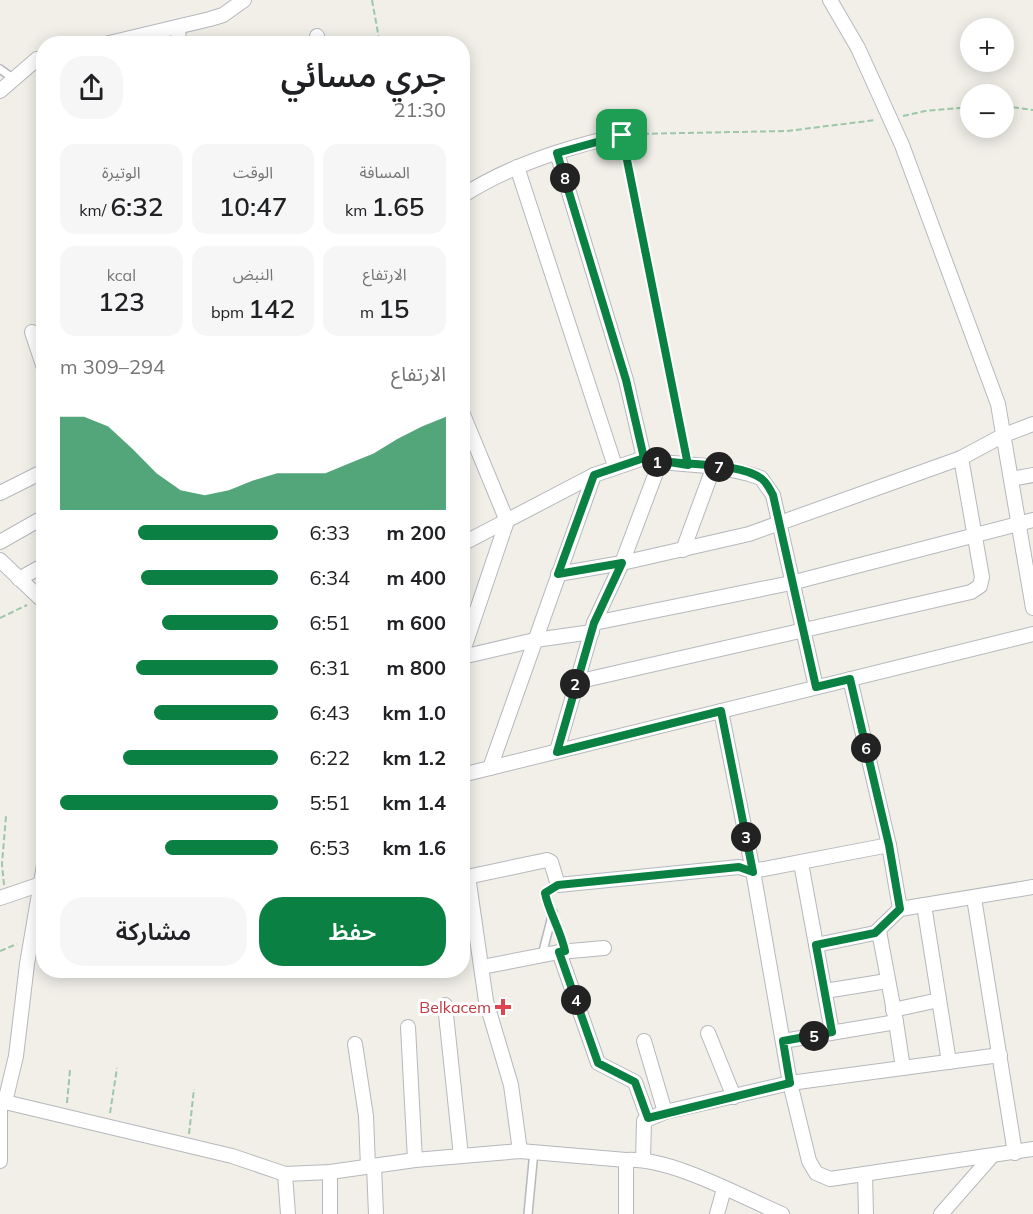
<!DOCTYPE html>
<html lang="ar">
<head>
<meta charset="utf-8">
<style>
  body { margin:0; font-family:Mulish,"Noto Sans Arabic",sans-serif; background:#f6f6f6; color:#202124; direction:rtl; height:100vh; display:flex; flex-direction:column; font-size:22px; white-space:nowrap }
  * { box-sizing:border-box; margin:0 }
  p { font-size:20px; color:#757577 }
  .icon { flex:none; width:33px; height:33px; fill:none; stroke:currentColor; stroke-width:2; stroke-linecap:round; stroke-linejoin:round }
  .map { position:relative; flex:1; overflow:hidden; direction:ltr }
  .drawer { position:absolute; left:36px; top:36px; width:434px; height:942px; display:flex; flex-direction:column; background:#fff; border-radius:24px; box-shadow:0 3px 15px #0003; direction:rtl }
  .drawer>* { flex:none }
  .controls { position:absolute; left:960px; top:18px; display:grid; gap:12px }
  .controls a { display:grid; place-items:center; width:54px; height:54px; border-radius:50%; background:#fff; box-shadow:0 3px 15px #0003; font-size:30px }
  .pin { position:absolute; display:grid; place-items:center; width:51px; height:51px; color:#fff; margin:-26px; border-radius:12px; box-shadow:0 3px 9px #0006 }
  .km { position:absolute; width:30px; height:30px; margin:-15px; border-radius:50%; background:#222; color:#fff; font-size:16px; line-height:30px; text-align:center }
  .round { display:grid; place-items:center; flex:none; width:63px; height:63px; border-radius:24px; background:#f6f6f6 }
  .summary { display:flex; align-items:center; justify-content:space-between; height:102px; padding:0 24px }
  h1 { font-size:33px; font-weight:600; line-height:45px }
  .metrics { display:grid; grid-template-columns:repeat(3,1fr); gap:9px; height:102px; padding:6px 24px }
  .metrics div { display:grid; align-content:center; border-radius:15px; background:#f6f6f6; text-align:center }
  .metrics b { font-size:26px; font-weight:600 }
  .metrics small { font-size:16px; font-weight:400 }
  .metrics p { font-size:16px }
  .chart { height:168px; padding:12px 24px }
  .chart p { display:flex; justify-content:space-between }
  .chart svg { width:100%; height:108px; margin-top:6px; fill:#0b8043; opacity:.7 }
  .action { display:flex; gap:12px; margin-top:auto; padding:12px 24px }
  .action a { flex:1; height:69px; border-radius:24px; background:#0b8043; color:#fff; font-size:24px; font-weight:600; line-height:69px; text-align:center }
  .action a+a { background:#f6f6f6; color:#202124 }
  ul { padding:0 24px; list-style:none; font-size:20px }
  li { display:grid; grid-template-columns:96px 72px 1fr; align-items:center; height:45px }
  li i { height:15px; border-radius:8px; background:#0b8043 }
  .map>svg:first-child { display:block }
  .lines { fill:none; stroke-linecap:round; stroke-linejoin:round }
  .lane-casing { stroke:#b5b8bc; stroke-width:10 }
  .street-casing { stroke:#b5b8bc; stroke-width:16 }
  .path { stroke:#9cc7a9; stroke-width:2; stroke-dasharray:6 3; stroke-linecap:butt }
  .lane { stroke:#fff; stroke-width:7 }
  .street { stroke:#fff; stroke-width:14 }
  .route-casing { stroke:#fff; stroke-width:12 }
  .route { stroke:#0b8043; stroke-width:8 }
  .health-dot { fill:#e0444e; stroke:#fff; stroke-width:2 }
  .labels { text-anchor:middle; stroke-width:6; stroke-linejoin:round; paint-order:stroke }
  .health-label { font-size:16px; fill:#be3a42; stroke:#fff; text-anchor:end }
</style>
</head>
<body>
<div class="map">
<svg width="1033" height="1214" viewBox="0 0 1033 1214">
  <rect width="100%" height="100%" fill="#f1efe8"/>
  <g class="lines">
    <g class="lane-casing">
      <g id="lane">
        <polyline points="0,69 14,79"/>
        <polyline points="558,885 545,893 565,951"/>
        <polyline points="542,955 553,912"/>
        <polyline points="528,1214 534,1151"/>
      </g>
    </g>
    <g class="street-casing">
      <g id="street">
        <polyline points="830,0 858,48 902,145 998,404 1033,608"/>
        <polyline points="178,27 179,44"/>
        <polyline points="317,36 319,44"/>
        <polyline points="105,44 210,19 223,15 244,0"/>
        <polyline points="0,91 37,59 44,58"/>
        <polyline points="557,153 626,380 644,458"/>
        <polyline points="517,167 615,466"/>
        <path d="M462,196C510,165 567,147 622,135"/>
        <polyline points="32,332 44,368"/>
        <polyline points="462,412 507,521 462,654"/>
        <polyline points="594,475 490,768 1033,634"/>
        <polyline points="1011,479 1033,475"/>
        <polyline points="0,493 44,471"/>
        <polyline points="0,542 44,517"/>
        <polyline points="462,544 594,475 644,458 660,462 719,467 749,474 761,478 773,495 816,687"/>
        <polyline points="683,550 714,466"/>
        <polyline points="0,560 44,602"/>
        <polyline points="558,574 622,563 749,534 961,458 1004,435 1033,424"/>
        <polyline points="19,579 44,565"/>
        <polyline points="594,623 791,583 1033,520"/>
        <polyline points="462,657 535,640 592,632"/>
        <polyline points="850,679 889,845"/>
        <polyline points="576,682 971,592 980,586 982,577 961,458"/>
        <polyline points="557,751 594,623 622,563 660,462"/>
        <polyline points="462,775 490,768"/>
        <polyline points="801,863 832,1032"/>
        <polyline points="468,876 486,1001 511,1085 520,1151"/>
        <polyline points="462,878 547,860 551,862 558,885 739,867 753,871 721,711"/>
        <polyline points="1033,887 900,909 889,845 753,871 790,1083 809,1161 816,1173 830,1179 1033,1149"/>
        <polyline points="0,898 44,883"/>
        <polyline points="974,898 1015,1153"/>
        <polyline points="924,905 949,1062"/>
        <polyline points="816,945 875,933 900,909"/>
        <polyline points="559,952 598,1063 635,1082 648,1118"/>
        <polyline points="482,967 559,952 604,948"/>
        <polyline points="825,991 887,981"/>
        <polyline points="445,1005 461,1156"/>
        <polyline points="893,1010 939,1000"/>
        <polyline points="896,1022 903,1068"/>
        <polyline points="408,1027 415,1160"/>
        <polyline points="708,1033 734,1097"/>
        <polyline points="644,1041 665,1112"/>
        <polyline points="783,1041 896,1022 879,931"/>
        <polyline points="355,1044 366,1116 368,1167"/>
        <path d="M5,1102L232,1156L285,1174L330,1172L415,1160L520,1151L626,1160C670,1157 740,1196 782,1214"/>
        <polyline points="643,1159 644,1121 665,1112 790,1083 1000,1055"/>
        <polyline points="626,1160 626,1214"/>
        <polyline points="0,1161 0,1107 5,1102 16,1056 27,964 44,865"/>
        <polyline points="374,1166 376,1214"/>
        <polyline points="285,1174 288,1214"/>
        <polyline points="865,1174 866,1214"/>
        <polyline points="330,1214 330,1172"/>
        <polyline points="717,1214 724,1189"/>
        <polyline points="941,1214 991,1157"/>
      </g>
    </g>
    <g class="path">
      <polyline points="372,0 380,44"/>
      <polyline points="1004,106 1033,110"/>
      <polyline points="903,116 925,111 970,107"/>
      <polyline points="634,134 787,131 876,120"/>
      <polyline points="625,147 686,453"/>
      <polyline points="0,618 27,605"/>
      <polyline points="4,885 2,864 6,816"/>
      <polyline points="0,951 17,944"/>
      <polyline points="60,970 92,975 111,970"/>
      <polyline points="67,1103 70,1070"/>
      <polyline points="110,1113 117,1068"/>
      <polyline points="189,1134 194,1089"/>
    </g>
    <use href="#lane" class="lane"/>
    <use href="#street" class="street"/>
  </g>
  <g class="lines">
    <g class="route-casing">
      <path id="route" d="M622,135L688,465L644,458L594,475L558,574L622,563L594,623L557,752L721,711L753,872L739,867L558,885L545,893C548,910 561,931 565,951L559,952L598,1063L635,1082L648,1118L790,1083L783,1041L832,1032L816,945L875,933L900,909L889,845L850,679L816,687L773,495C770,489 767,483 762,479C739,461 675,466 644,458L626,380L557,153L622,135"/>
    </g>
    <use href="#route" class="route"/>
  </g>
  <path class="health-dot" d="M500 998h6v6h6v6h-6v6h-6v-6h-6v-6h6z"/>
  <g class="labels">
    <g class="health-label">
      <text x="491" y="1013">Belkacem</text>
    </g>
  </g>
</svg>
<div class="controls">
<a>+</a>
<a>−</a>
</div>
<div class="pin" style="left:622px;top:135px;background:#1e9e55"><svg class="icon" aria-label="arrive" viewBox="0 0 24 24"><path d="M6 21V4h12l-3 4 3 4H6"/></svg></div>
<b class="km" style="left:657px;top:462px">1</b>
<b class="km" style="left:575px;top:684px">2</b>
<b class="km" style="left:746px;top:837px">3</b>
<b class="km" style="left:576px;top:1000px">4</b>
<b class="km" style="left:814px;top:1036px">5</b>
<b class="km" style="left:866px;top:748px">6</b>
<b class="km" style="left:719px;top:467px">7</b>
<b class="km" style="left:565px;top:178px">8</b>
<section class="drawer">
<div class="summary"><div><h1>جري مسائي</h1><p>21:30</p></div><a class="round"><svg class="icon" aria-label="share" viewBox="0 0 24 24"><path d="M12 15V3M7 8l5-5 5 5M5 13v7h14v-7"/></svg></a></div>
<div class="metrics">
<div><p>المسافة</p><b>1.65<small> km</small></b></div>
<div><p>الوقت</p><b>10:47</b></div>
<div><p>الوتيرة</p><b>6:32<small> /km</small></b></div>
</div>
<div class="metrics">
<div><p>الارتفاع</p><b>15<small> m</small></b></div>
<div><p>النبض</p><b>142<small> bpm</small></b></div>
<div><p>kcal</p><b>123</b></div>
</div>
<div class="chart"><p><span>الارتفاع</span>294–309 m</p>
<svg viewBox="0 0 160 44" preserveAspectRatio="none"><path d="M0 44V6L10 6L20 10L30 19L40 29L50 36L60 38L70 36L80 32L90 29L100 29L110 29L120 25L130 21L140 15L150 10L160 6V44z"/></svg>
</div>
<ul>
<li><b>200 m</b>6:33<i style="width:64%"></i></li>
<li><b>400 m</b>6:34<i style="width:63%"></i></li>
<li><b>600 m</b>6:51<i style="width:53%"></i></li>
<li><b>800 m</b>6:31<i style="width:65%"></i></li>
<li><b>1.0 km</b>6:43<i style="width:57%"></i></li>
<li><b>1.2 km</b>6:22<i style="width:71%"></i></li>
<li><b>1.4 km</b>5:51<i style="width:100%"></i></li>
<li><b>1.6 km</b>6:53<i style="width:52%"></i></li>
</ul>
<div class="action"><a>حفظ</a><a>مشاركة</a></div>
</section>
</div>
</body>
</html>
